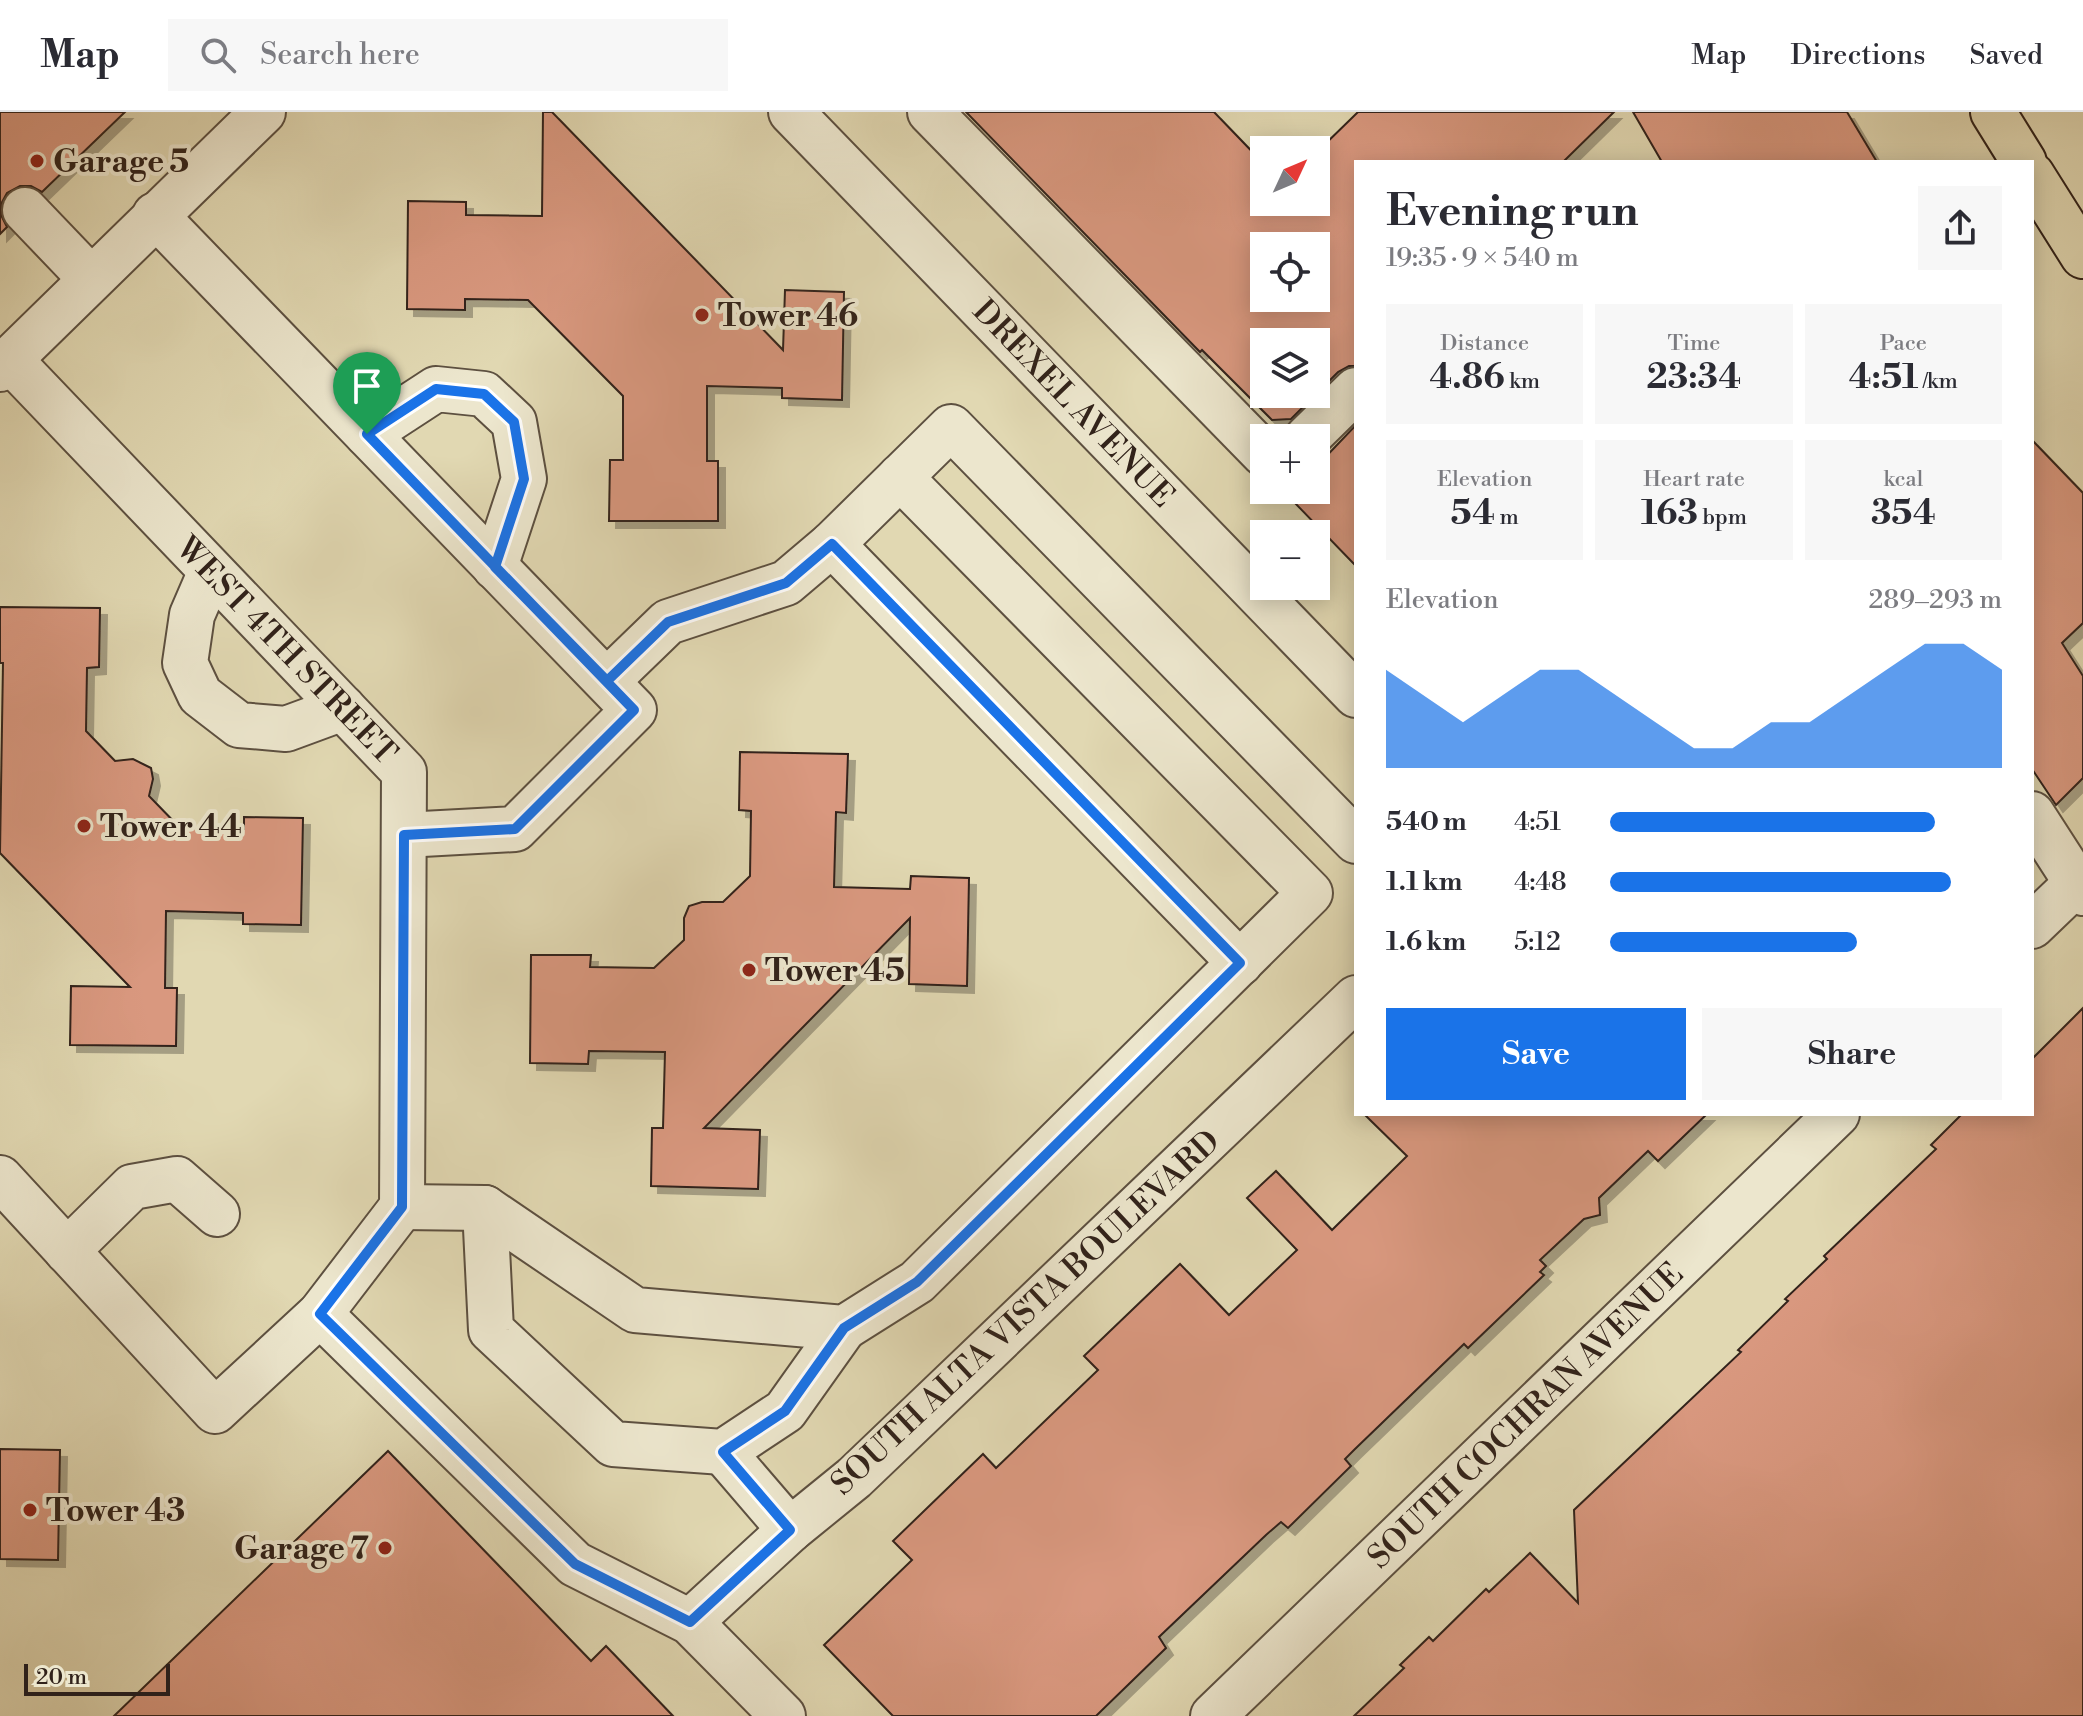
<!DOCTYPE html>
<html lang="en">
<head>
<meta charset="utf-8">
<style>
  body { margin:0; font-family:"Libre Bodoni",serif; background:#f7f7f7; color:#2b2b33; height:100vh; display:flex; flex-direction:column; font-size:30px; white-space:nowrap }
  * { box-sizing:border-box; margin:0 }
  p { font-size:26px; color:#7c7c81 }
  .icon { flex:none; width:44px; height:44px; fill:none; stroke:currentColor; stroke-width:2; stroke-linecap:round; stroke-linejoin:round }
  .map { position:relative; flex:1; overflow:hidden }
  .side { position:absolute; left:1354px; top:48px; width:680px; height:956px; display:flex; flex-direction:column; background:#fff; border-radius:0px; box-shadow:0 4px 20px #0003 }
  .side>* { flex:none }
  .needle { width:52px; rotate:46deg }
  .tools { position:absolute; left:1250px; top:24px; display:grid; gap:16px }
  .tools a { display:grid; place-items:center; width:80px; height:80px; border-radius:0px; background:#fff; box-shadow:0 4px 20px #0003; font-size:40px }
  .scale { position:absolute; left:24px; bottom:20px; width:146px; box-sizing:border-box; padding-left:8px; border:4px solid #31221a; border-top:0; font-size:22px; line-height:28px; white-space:nowrap; color:#31221a; -webkit-text-stroke:6px #ece6cd; paint-order:stroke }
  .pin { position:absolute; display:grid; place-items:center; width:68px; height:68px; color:#fff; margin:-82px -34px; border-radius:50% 50% 50% 0; rotate:-45deg; box-shadow:0 0 8px #0007 }
  .pin .icon { rotate:45deg }
  .round { display:grid; place-items:center; flex:none; width:84px; height:84px; border-radius:0px; background:#f7f7f7 }
  .overview { display:flex; align-items:center; justify-content:space-between; height:136px; padding:0 32px }
  h1 { font-size:44px; font-weight:700; line-height:60px }
  .metrics { display:grid; grid-template-columns:repeat(3,1fr); gap:12px; height:136px; padding:8px 32px }
  .metrics div { display:grid; align-content:center; border-radius:0px; background:#f7f7f7; text-align:center }
  .metrics b { font-size:34px; font-weight:700 }
  .metrics small { font-size:22px; font-weight:400 }
  .metrics p { font-size:22px }
  .chart { height:224px; padding:16px 32px }
  .chart p { display:flex; justify-content:space-between }
  .chart svg { width:100%; height:144px; margin-top:8px; fill:#1a73e8; opacity:.7 }
  .button { display:flex; gap:16px; margin-top:auto; padding:16px 32px }
  .button a { flex:1; height:92px; border-radius:0px; background:#1a73e8; color:#fff; font-size:32px; font-weight:700; line-height:92px; text-align:center }
  .button a+a { background:#f7f7f7; color:#2b2b33 }
  ul { padding:0 32px; list-style:none; font-size:26px }
  li { display:grid; grid-template-columns:128px 96px 1fr; align-items:center; height:60px }
  li i { height:20px; border-radius:10px; background:#1a73e8 }
  header { display:flex; align-items:center; gap:48px; box-sizing:border-box; height:112px; padding:0 40px; background:#fff; border-bottom:2px solid #e1e1e2 }
  header strong { font-size:38px }
  nav { display:flex; gap:44px; margin-inline-start:auto; font-size:28px }
  .search { width:560px; height:72px; background:#f7f7f7; display:flex; align-items:center; gap:20px; box-sizing:border-box; padding:0 28px; border-radius:0px; color:#7c7c81; font-size:30px }
  .map>svg:first-child { display:block }
  .building { fill:#d9987f; stroke:#31221a; stroke-width:2; fill-rule:evenodd; filter:url(#shadow) }
  .lines { fill:none; stroke-linecap:round; stroke-linejoin:round }
  .minor-casing { stroke:#5d5040; stroke-width:48 }
  .major-casing { stroke:#31221a; stroke-width:48 }
  .minor { stroke:#ece6cd; stroke-width:44 }
  .major { stroke:#e1d8b2; stroke-width:44 }
  .route-casing { stroke:#fff; stroke-width:16 }
  .route { stroke:#1a73e8; stroke-width:10 }
  .poi-dot { fill:#8f2418; stroke:#ece6cd; stroke-width:3 }
  .labels { text-anchor:middle; stroke-width:8; stroke-linejoin:round; paint-order:stroke }
  .poi-label { font-size:32px; font-weight:bold; fill:#31221a; stroke:#ece6cd; text-anchor:start }
  .street-label { font-size:32px; fill:#31221a; stroke:#ece6cd }
</style>
</head>
<body>
<header>
<strong>Map</strong>
<div class="search"><svg class="icon" aria-label="search" viewBox="0 0 24 24"><circle cx="10" cy="10" r="6"/><path d="M15 15l6 6"/></svg>Search here</div>
<nav><a>Map</a><a>Directions</a><a>Saved</a></nav>
</header>
<div class="map">
<svg width="2083" height="1604" viewBox="0 0 2083 1604">
  <defs>
    <filter id="shadow"><feDropShadow dx="7" dy="7" stdDeviation="0" flood-color="#0004"/></filter>
  </defs>
  <rect width="100%" height="100%" fill="#e1d8b2"/>
  <filter id="stains"><feTurbulence type="fractalNoise" baseFrequency=".0025" numOctaves="4"/><feColorMatrix values="0 0 0 0 .2 0 0 0 0 .09 0 0 0 0 .02 0 0 0 .5 -.17"/></filter>
  <radialGradient id="worn" r=".72"><stop offset=".6" stop-color="#630" stop-opacity="0"/><stop offset="1" stop-color="#630" stop-opacity=".3"/></radialGradient>
  <g class="building">
    <polygon points="0,0 125,0 42,80 31,74 20,74 7,81 1,92 1,103 7,115 0,122"/>
    <polygon points="543,0 552,0 783,238 785,178 844,180 842,288 782,286 782,276 707,274 707,349 718,349 718,409 609,409 610,348 623,348 623,284 528,188 465,187 465,198 407,197 408,89 466,90 466,103 542,104"/>
    <path d="M966,0H1214L1264,52V90H1316V41L1358,0H1614L1563,50H1356V254H1349L1338,260L1291,307L1272,308L1202,238L1200,240ZM1264,134H1316V186H1264ZM1264,230H1316V282H1264Z"/>
    <polygon points="1633,0 1847,0 1877,50 1662,50"/>
    <polygon points="1356,313 1356,454 1292,388 1299,378 1316,378 1316,355"/>
    <polygon points="2032,328 2083,381 2083,511 2062,531 2083,564 2083,666 2056,693 2032,657"/>
    <polygon points="0,495 100,496 99,555 87,556 86,619 115,649 133,647 151,656 153,667 149,684 180,716 244,717 244,705 303,706 301,813 243,812 243,801 166,799 165,876 177,876 176,934 70,933 71,874 130,875 0,741 3,551 0,551"/>
    <polygon points="740,640 848,642 846,701 836,700 834,775 910,777 911,764 969,766 967,874 909,872 910,806 704,1016 760,1018 758,1077 651,1074 652,1016 663,1016 665,940 589,939 588,952 530,951 531,843 591,843 590,855 654,856 684,828 684,806 689,794 702,790 723,790 750,764 751,699 739,698"/>
    <polygon points="2083,896 2083,1604 1354,1604 1404,1556 1400,1553 1429,1525 1433,1529 1486,1477 1489,1480 1530,1441 1578,1491 1574,1398 1741,1240 1738,1238 1788,1189 1785,1187 1827,1147 1824,1144 1936,1037 1931,1033 1962,1002 2032,1002 2032,947"/>
    <polygon points="1364,1002 1707,1002 1658,1049 1648,1039 1599,1086 1600,1103 1584,1107 1540,1148 1546,1154 1540,1160 1544,1163 1468,1236 1464,1232 1354,1338 1345,1347 1351,1354 1288,1416 1281,1410 1266,1423 1159,1525 1166,1536 1096,1604 893,1604 824,1533 912,1448 893,1429 983,1342 996,1356 1098,1258 1084,1244 1180,1152 1229,1203 1297,1138 1247,1086 1276,1059 1332,1118 1407,1044"/>
    <polygon points="0,1337 60,1338 58,1448 0,1447"/>
    <polygon points="388,1339 591,1549 606,1534 673,1604 114,1604"/>
  </g>
  <g class="lines">
    <g class="minor-casing">
      <g id="minor">
        <polyline points="791,0 1356,583"/>
        <polyline points="930,0 1264,342"/>
        <polyline points="25,98 91,167"/>
        <polyline points="155,103 634,598 515,717 404,723"/>
        <polyline points="0,257 263,0"/>
        <polyline points="367,322 436,277 484,282 514,310 524,367 495,455"/>
        <polyline points="1307,326 1356,278"/>
        <polyline points="211,459 192,503 185,551 200,583 239,613 286,617 343,596"/>
        <polyline points="607,569 668,510 786,471 832,432"/>
        <polyline points="2032,702 2083,781"/>
        <polyline points="2032,814 2083,765"/>
        <polyline points="1240,851 832,432 951,315 1356,729"/>
        <polyline points="0,1066 215,1299 320,1202 402,1095 404,660 9,247"/>
        <polyline points="402,1095 485,1096 635,1198 844,1216 917,1170 1310,781 900,365"/>
        <polyline points="485,1096 491,1218 613,1332 723,1340 785,1299 844,1216"/>
        <polyline points="67,1139 132,1075 177,1067 217,1102"/>
        <polyline points="320,1202 575,1452 690,1510 783,1604"/>
        <polyline points="723,1340 790,1418"/>
        <polyline points="690,1510 790,1418 854,1366 1356,886"/>
        <polyline points="1213,1604 1837,1002"/>
      </g>
    </g>
    <g class="major-casing">
      <g id="major">
        <polyline points="1993,0 2024,50"/>
        <polyline points="2032,63 2083,144"/>
      </g>
    </g>
    <use href="#minor" class="minor"/>
    <use href="#major" class="major"/>
  </g>
  <g class="lines">
    <g class="route-casing">
      <polyline id="route" points="367,322 634,598 515,717 404,723 402,1095 320,1202 575,1452 690,1510 790,1418 723,1340 785,1299 844,1216 917,1170 1240,851 832,432 786,471 668,510 607,569 495,455 524,367 514,310 484,282 436,277 367,322"/>
    </g>
    <use href="#route" class="route"/>
  </g>
  <g class="poi-dot">
    <circle cx="37" cy="49" r="8"/>
    <circle cx="702" cy="203" r="8"/>
    <circle cx="84" cy="714" r="8"/>
    <circle cx="749" cy="858" r="8"/>
    <circle cx="30" cy="1398" r="8"/>
    <circle cx="385" cy="1436" r="8"/>
  </g>
  <g class="labels">
    <g class="poi-label">
      <text x="53" y="60">Garage 5</text>
      <text x="718" y="214">Tower 46</text>
      <text x="100" y="725">Tower 44</text>
      <text x="765" y="869">Tower 45</text>
      <text x="46" y="1409">Tower 43</text>
      <text x="369" y="1447" text-anchor="end">Garage 7</text>
    </g>
    <g class="street-label">
      <text transform="translate(1074 291) rotate(46)" y="11">DREXEL AVENUE</text>
      <text transform="translate(287 538) rotate(46)" y="11">WEST 4TH STREET</text>
      <text transform="translate(1025 1200) rotate(-43)" y="11">SOUTH ALTA VISTA BOULEVARD</text>
      <text transform="translate(1525 1303) rotate(-44)" y="11">SOUTH COCHRAN AVENUE</text>
    </g>
  </g>
  <rect width="100%" height="100%" filter="url(#stains)"/>
  <rect width="100%" height="100%" fill="url(#worn)"/>
</svg>
<div class="tools">
<a><svg class="needle" viewBox="-14 -14 28 28"><path d="M0-13l5 13h-10z" fill="#e53935"/><path d="M0 13l5-13h-10z" fill="#7c7c81"/></svg></a>
<a><svg class="icon" aria-label="locate" viewBox="0 0 24 24"><circle cx="12" cy="12" r="6"/><path d="M12 2v4M12 18v4M2 12h4M18 12h4"/></svg></a>
<a><svg class="icon" aria-label="layers" viewBox="0 0 24 24"><path d="M12 4l9 5-9 5-9-5zM3 14l9 5 9-5"/></svg></a>
<a>+</a>
<a>−</a>
</div>
<div class="scale">20 m</div>
<div class="pin" style="left:367px;top:322px;background:#1e9e55"><svg class="icon" aria-label="arrive" viewBox="0 0 24 24"><path d="M6 21V4h12l-3 4 3 4H6"/></svg></div>
<section class="side">
<div class="overview"><div><h1>Evening run</h1><p>19:35 · 9 × 540 m</p></div><a class="round"><svg class="icon" aria-label="share" viewBox="0 0 24 24"><path d="M12 15V3M7 8l5-5 5 5M5 13v7h14v-7"/></svg></a></div>
<div class="metrics">
<div><p>Distance</p><b>4.86<small> km</small></b></div>
<div><p>Time</p><b>23:34</b></div>
<div><p>Pace</p><b>4:51<small> /km</small></b></div>
</div>
<div class="metrics">
<div><p>Elevation</p><b>54<small> m</small></b></div>
<div><p>Heart rate</p><b>163<small> bpm</small></b></div>
<div><p>kcal</p><b>354</b></div>
</div>
<div class="chart"><p><span>Elevation</span>289–293 m</p>
<svg viewBox="0 0 160 44" preserveAspectRatio="none"><path d="M0 44V14L10 22L20 30L30 22L40 14L50 14L60 22L70 30L80 38L90 38L100 30L110 30L120 22L130 14L140 6L150 6L160 14V44z"/></svg>
</div>
<ul>
<li><b>540 m</b>4:51<i style="width:83%"></i></li>
<li><b>1.1 km</b>4:48<i style="width:87%"></i></li>
<li><b>1.6 km</b>5:12<i style="width:63%"></i></li>
</ul>
<div class="button"><a>Save</a><a>Share</a></div>
</section>
</div>
</body>
</html>
